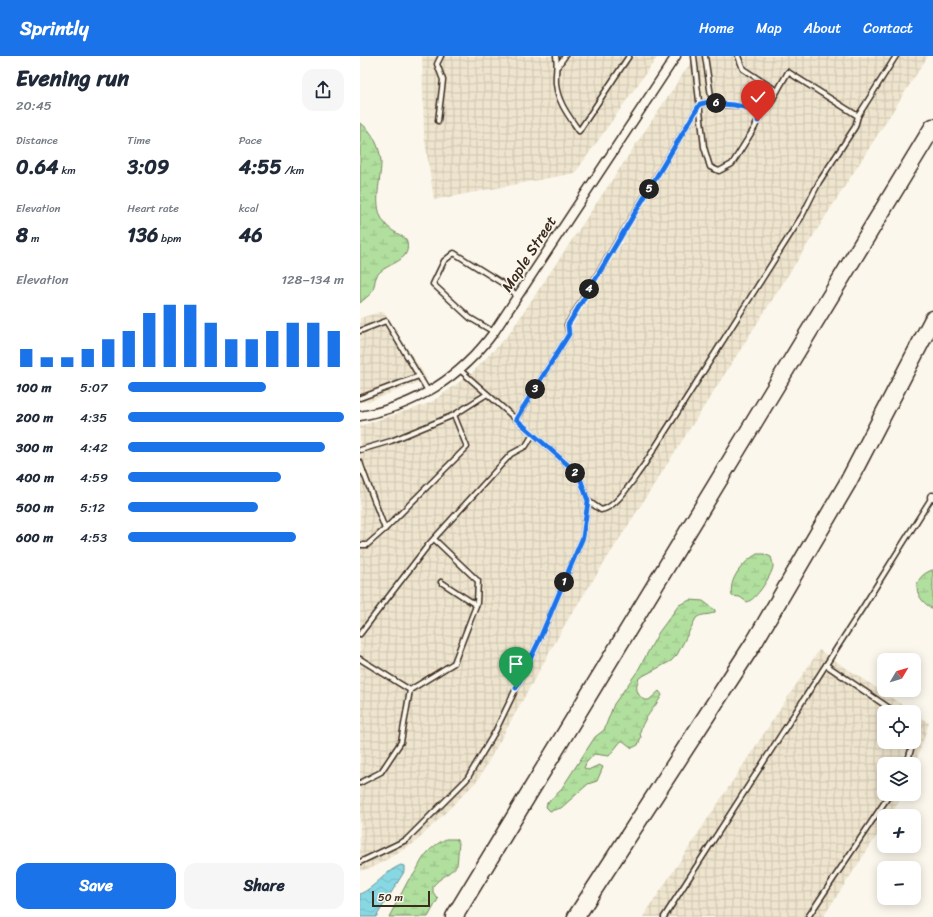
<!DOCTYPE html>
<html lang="en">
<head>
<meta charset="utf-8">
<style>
  body { margin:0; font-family:Sriracha,sans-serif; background:#f6f6f7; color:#1f2937; height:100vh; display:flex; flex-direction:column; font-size:15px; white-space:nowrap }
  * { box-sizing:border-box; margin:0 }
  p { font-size:13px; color:#747a83 }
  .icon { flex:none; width:22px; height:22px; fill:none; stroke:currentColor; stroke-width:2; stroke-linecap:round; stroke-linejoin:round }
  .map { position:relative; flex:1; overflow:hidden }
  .side { display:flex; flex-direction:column; background:#fff; width:360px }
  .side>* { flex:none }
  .needle { width:26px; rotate:52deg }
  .buttons { position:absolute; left:517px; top:597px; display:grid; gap:8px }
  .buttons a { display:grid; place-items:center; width:44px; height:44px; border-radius:8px; background:#fff; box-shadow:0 2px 10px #0003; font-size:20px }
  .scale { position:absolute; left:12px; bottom:10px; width:58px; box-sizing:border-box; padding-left:4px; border:2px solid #3b2a1e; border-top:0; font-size:11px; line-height:14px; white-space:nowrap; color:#3b2a1e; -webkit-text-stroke:3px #fbf7ec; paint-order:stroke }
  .pin { position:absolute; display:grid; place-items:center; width:34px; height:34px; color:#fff; margin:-41px -17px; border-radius:50% 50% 50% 0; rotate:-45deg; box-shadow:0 0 4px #0007 }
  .pin .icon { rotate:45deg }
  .km { position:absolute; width:20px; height:20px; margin:-10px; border-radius:50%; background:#222; color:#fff; font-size:11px; line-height:20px; text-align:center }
  .round { display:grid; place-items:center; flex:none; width:42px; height:42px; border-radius:12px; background:#f6f6f7 }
  .headline { display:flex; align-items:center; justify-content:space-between; height:68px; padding:0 16px }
  h1 { font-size:22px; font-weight:700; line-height:30px }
  .stats { display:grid; grid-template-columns:repeat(3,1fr); gap:6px; height:68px; padding:4px 16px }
  .stats div { display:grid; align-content:center }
  .stats b { font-size:20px; font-weight:700 }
  .stats small { font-size:11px; font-weight:400 }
  .stats p { font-size:11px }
  .chart { height:112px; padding:8px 16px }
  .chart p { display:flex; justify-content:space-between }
  .chart svg { width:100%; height:72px; margin-top:4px; stroke:#1a73e8; stroke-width:6 }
  .button { display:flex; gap:8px; margin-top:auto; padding:8px 16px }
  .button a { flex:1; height:46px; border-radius:12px; background:#1a73e8; color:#fff; font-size:16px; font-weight:700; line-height:46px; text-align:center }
  .button a+a { background:#f6f6f7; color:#1f2937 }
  ul { padding:0 16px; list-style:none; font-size:13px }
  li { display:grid; grid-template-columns:64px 48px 1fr; align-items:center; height:30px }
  li i { height:10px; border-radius:5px; background:#1a73e8 }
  header { display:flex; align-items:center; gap:24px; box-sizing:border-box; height:56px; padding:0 20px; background:#1a73e8; color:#fff }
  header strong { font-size:19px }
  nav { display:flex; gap:22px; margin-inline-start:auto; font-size:14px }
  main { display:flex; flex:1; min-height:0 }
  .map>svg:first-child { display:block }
  .industrial { fill:url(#industrial-grid) }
  .wetland { fill:url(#wetland-marsh); stroke:#76845e }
  .water { fill:url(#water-waves); stroke:#699295 }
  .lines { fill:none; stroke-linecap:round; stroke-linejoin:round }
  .service-casing { stroke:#3b2a1e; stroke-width:7 }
  .minor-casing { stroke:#3b2a1e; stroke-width:11 }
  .motorway-casing { stroke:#3b2a1e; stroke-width:19 }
  .service { stroke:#fbf7ec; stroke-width:4 }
  .minor { stroke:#fbf7ec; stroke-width:8 }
  .motorway { stroke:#fbf7ec; stroke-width:16 }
  .route-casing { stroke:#fff; stroke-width:8 }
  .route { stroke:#1a73e8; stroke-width:5 }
  .labels { text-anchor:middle; stroke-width:3; stroke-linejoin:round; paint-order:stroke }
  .street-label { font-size:15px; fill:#3b2a1e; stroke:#fbf7ec }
</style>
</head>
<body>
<header>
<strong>Sprintly</strong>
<nav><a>Home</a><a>Map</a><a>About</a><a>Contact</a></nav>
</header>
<main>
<section class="side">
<div class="headline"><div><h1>Evening run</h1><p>20:45</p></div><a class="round"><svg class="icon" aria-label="share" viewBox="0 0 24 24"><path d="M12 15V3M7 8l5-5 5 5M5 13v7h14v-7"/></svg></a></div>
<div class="stats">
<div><p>Distance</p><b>0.64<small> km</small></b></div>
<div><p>Time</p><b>3:09</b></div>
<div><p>Pace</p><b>4:55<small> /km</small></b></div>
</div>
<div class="stats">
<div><p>Elevation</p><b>8<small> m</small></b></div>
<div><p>Heart rate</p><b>136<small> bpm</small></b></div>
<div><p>kcal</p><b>46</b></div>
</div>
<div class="chart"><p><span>Elevation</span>128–134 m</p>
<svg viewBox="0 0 160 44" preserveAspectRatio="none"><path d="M5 44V33M15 44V38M25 44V38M35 44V33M45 44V27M55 44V22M65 44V11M75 44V6M85 44V6M95 44V17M105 44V27M115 44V27M125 44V22M135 44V17M145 44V17M155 44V22"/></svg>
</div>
<ul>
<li><b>100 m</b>5:07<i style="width:64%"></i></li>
<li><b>200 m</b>4:35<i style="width:100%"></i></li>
<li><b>300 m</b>4:42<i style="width:91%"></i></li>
<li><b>400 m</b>4:59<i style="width:71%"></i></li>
<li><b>500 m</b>5:12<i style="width:60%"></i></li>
<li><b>600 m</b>4:53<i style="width:78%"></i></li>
</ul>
<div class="button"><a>Save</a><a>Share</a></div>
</section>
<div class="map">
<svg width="573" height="861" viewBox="0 0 573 861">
  <defs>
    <pattern id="industrial-grid" width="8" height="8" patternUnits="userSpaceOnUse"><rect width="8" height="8" fill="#efe5cf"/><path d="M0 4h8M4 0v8" fill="none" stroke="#cec5b1"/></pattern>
    <pattern id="wetland-marsh" width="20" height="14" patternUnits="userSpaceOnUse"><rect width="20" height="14" fill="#b1df9e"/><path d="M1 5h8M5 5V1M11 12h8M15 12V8" fill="none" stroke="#99c088"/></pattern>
    <pattern id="water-waves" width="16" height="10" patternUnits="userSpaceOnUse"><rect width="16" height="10" fill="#88d8e4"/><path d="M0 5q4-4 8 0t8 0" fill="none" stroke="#76bac3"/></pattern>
  </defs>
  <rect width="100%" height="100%" fill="#fbf7ec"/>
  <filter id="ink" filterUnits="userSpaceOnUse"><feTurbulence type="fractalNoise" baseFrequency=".025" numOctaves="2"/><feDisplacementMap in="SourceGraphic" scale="8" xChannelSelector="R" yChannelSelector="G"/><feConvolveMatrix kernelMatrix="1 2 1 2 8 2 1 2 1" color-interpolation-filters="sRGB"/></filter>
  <g filter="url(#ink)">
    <g class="industrial">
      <polygon points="62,0 298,0 215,117 74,144 64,79"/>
      <polygon points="335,0 568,0 207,565 118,724 56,786 14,811 0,815 0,370 70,347 112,317 149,278"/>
      <polygon points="23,255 67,323 10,345 0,346 0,262"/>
      <polygon points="459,594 553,656 524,656 524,686 554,686 554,657 569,667 554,712 554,708 524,708 524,738 544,738 530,760 524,760 524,769 463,861 283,861"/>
    </g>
    <g class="wetland">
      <path d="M0,67C12,73 21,94 21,106C21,128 10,153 28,171C33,176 41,179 46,183C54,206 28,206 18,218C14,223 15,231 12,236C9,240 4,243 0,247Z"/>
      <path d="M397,498H404L411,501C412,504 413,507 413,511C411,520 396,544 387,546L380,541L372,540C368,523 383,506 397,498Z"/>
      <path d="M572,514H573V553C555,543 549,523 572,514Z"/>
      <path d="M330,544L343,545L355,554V556C349,560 342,557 336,562L317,599L311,605L279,622C275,631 276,638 284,644H289L299,635L302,639C296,651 276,670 281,681L278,689L272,692L263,685H261L249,700L234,698L226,707L224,712L228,714L239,709L243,711L237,725L228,728L201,752L190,755L186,751L187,747L200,735L235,681L244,674L254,648L277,616L299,576L319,549Z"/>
      <path d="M86,783H96L99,787C98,794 98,803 97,809C96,813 78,823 73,830V836L78,843L68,861H29L49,823C56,818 57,812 62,804C68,794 76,788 86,783Z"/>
    </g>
    <path class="water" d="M41,809L44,810V816L16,861H0V838C16,831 25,815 41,809Z"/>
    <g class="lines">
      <g class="service-casing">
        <g id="service">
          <path d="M196,0C198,10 195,17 196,28C198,47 209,60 219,75L269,0"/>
          <path d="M334,0L344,91L350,111L359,115L372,108L395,71L399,61C392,44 367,53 356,47C353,46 352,43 351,40L345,0"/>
          <polyline points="378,0 383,13 417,35"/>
          <polyline points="198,10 205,0"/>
          <polyline points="397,57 410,48 428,16 498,60 536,0"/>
          <polyline points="78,65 83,24 77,8 81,0"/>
          <polyline points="0,275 26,265 68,335"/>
          <polyline points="134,276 110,262 73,228 84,205 94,197 142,227 158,240"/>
          <polyline points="0,342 59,320"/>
          <polyline points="156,363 209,278 207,269 340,48 354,45"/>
          <polyline points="0,394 31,385 94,359 127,338"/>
          <polyline points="0,406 3,415 0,416"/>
          <polyline points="3,415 25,473"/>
          <path d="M228,445L241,454C257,452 274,422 284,409L442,160L459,126L495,71L498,60"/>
          <polyline points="0,489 7,489 25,473 107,391 94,359"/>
          <polyline points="81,526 116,549"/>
          <polyline points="0,578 69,488 151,398 166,390 173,378"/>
          <polyline points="0,603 50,634 94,607 117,547 118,525 74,483"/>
          <polyline points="466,609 535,656"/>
          <polyline points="554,669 558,671 554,684"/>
          <polyline points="547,708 553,686"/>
          <polyline points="0,727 21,716 41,686 50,634"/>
          <polyline points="0,806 46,784 107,723 135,676 178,587 223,481 228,445 220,422 208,409 100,314"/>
          <polyline points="304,861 505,548 572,441"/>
          <polyline points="448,861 530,738"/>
        </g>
      </g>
      <g class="minor-casing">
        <g id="minor">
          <path d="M0,360C55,350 101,321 134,276L316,0"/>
          <polyline points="572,441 573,441"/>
        </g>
      </g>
      <g class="motorway-casing">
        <g id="motorway">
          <polyline points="94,861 573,71"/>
          <polyline points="216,861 395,585 487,428 573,263"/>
        </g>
      </g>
      <use href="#service" class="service"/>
      <use href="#minor" class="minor"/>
      <use href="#motorway" class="motorway"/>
    </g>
  </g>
  <g class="lines" filter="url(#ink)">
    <g class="route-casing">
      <polyline id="route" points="156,632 178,587 223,481 228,445 220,422 208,409 156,363 209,278 208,269 340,48 354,45 361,48 374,49 389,52 398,57 398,65"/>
    </g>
    <use href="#route" class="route"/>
  </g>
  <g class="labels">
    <g class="street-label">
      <text transform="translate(169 198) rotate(-57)" y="5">Maple Street</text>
    </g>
  </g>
</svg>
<div class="buttons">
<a><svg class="needle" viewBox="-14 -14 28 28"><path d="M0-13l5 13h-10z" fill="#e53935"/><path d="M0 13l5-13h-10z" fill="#747a83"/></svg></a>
<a><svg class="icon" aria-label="locate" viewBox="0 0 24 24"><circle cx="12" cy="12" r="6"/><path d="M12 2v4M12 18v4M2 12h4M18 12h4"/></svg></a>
<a><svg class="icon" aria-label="layers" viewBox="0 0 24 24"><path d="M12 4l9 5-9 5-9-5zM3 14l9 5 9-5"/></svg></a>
<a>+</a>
<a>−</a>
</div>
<div class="scale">50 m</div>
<div class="pin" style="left:156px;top:632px;background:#1e9e55"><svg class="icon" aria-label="arrive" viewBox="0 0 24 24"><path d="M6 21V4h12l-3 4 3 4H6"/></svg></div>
<div class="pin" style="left:398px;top:65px;background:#d93025"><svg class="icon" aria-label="check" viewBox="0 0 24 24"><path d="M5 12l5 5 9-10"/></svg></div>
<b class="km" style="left:204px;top:526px">1</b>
<b class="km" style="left:215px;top:417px">2</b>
<b class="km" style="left:175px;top:333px">3</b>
<b class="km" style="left:229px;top:233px">4</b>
<b class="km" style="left:289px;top:133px">5</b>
<b class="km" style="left:356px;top:47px">6</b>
</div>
</main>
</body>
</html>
